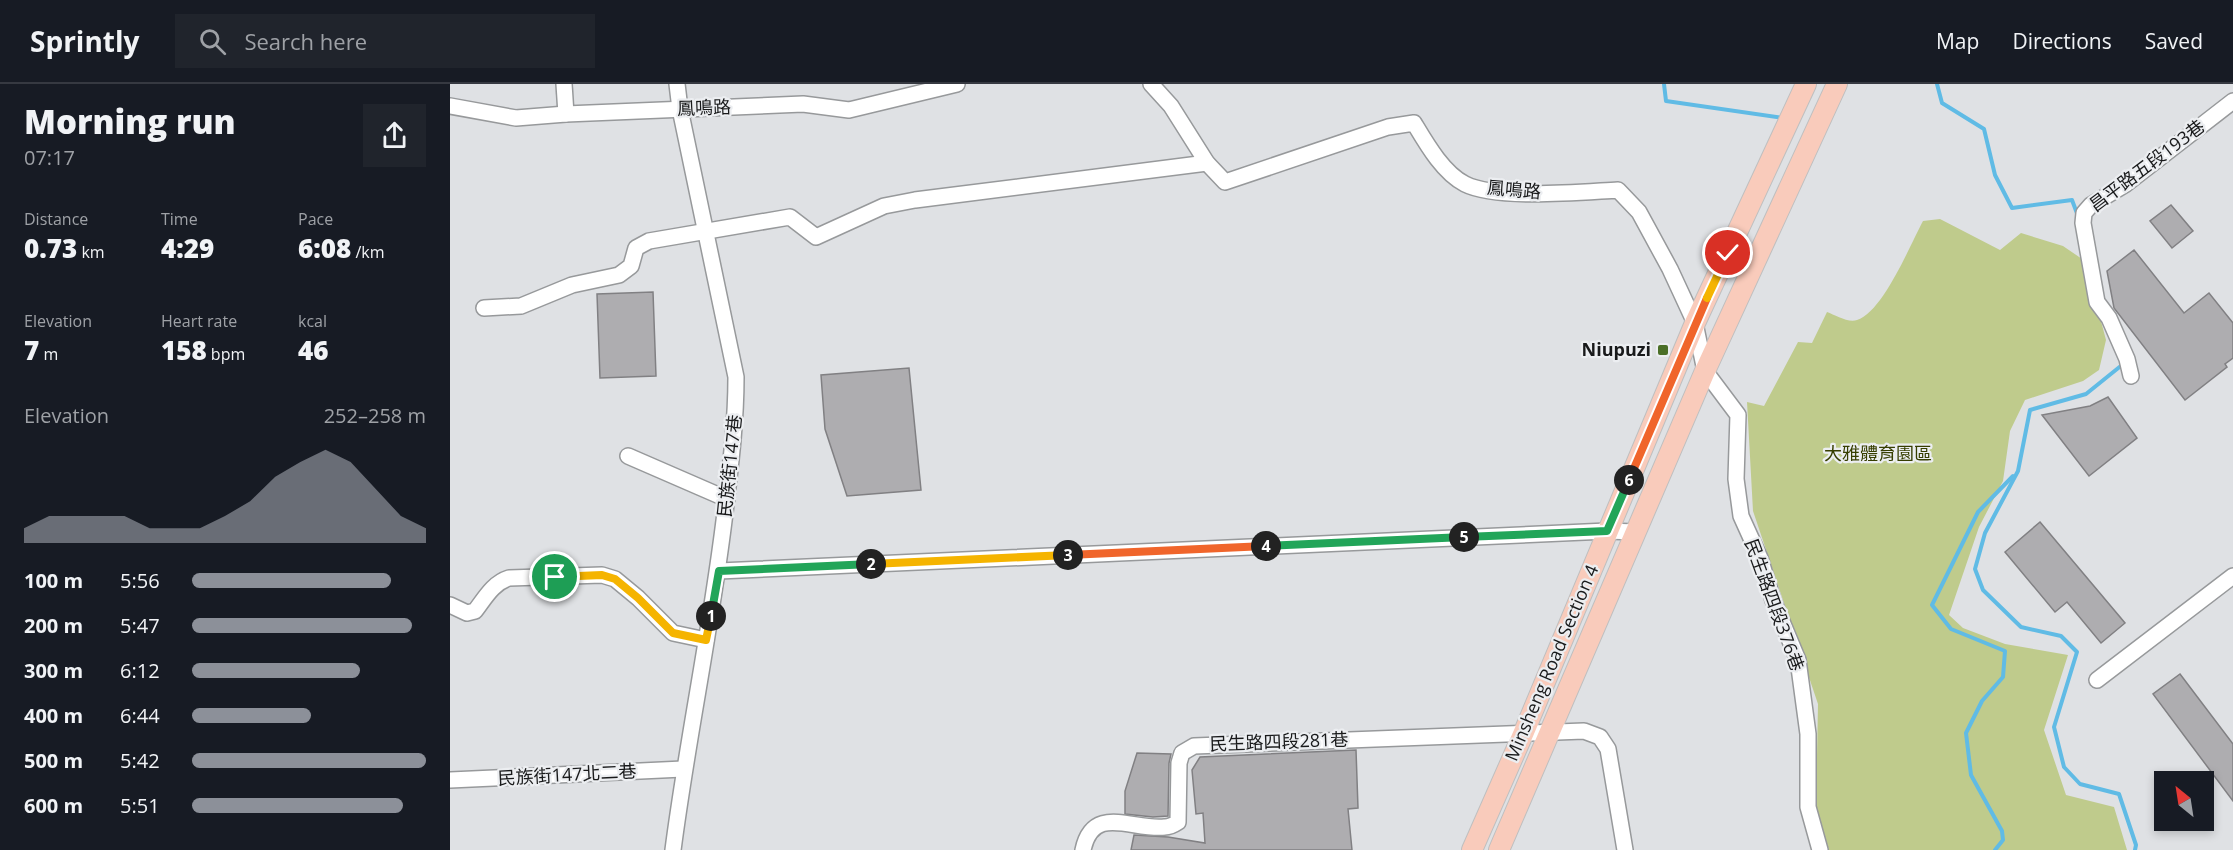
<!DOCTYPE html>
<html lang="en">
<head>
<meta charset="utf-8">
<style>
  body { margin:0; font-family:"Open Sans","Noto Sans TC",sans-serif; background:#20242c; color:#f1f3f6; height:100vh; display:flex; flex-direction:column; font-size:22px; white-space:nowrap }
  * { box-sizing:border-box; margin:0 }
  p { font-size:20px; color:#9ea1a6 }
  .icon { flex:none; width:33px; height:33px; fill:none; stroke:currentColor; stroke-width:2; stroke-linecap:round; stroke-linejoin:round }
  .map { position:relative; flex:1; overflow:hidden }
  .drawer { display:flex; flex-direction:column; background:#171b24; width:450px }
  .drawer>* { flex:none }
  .needle { width:39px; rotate:330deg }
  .tools { position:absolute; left:1704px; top:687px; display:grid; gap:12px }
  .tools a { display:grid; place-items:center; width:60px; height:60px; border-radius:0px; background:#171b24; box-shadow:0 3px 9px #0003; font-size:30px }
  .pin { position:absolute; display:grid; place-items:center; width:51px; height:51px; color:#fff; margin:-26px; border:3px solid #fff; border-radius:50%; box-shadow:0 2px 6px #0007 }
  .km { position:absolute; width:30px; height:30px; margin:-15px; border-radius:50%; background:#222; color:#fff; font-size:16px; line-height:30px; text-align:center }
  .round { display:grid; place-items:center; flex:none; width:63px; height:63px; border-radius:0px; background:#20242c }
  .head { display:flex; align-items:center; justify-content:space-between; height:102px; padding:0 24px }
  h1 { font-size:33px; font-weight:800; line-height:45px }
  .figures { display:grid; grid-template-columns:repeat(3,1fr); gap:9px; height:102px; padding:6px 24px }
  .figures div { display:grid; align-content:center }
  .figures b { font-size:26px; font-weight:800 }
  .figures small { font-size:16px; font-weight:400 }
  .figures p { font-size:16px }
  .chart { height:168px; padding:12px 24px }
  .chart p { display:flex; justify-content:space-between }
  .chart svg { width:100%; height:108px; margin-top:6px; fill:#8c9099; opacity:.7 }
  ul { padding:0 24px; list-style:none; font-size:20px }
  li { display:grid; grid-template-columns:96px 72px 1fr; align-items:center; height:45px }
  li i { height:15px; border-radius:8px; background:#8c9099 }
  header { display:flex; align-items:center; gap:36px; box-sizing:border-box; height:84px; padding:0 30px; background:#171b24; border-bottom:2px solid #363941 }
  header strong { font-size:28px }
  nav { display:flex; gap:33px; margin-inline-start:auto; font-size:21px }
  .search { width:420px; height:54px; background:#20242c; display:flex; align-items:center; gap:15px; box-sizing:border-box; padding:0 21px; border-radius:0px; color:#9ea1a6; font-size:22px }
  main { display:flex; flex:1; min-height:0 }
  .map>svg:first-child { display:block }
  .green { fill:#bfcb8c }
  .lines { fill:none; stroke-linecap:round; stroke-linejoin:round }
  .stream { stroke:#60bbe5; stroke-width:4 }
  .building { fill:#aeadb0; stroke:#818083; stroke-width:1.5 }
  .minor-casing { stroke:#97999b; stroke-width:18 }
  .major-casing { stroke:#bfbfbf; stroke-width:22 }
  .minor { stroke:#fff; stroke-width:15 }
  .major { stroke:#f9cbbb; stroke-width:20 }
  .split-1-casing { stroke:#fff; stroke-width:12 }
  .split-2-casing { stroke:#fff; stroke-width:12 }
  .split-3-casing { stroke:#fff; stroke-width:12 }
  .split-4-casing { stroke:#fff; stroke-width:12 }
  .split-5-casing { stroke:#fff; stroke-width:12 }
  .split-6-casing { stroke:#fff; stroke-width:12 }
  .split-7-casing { stroke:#fff; stroke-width:12 }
  .split-8-casing { stroke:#fff; stroke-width:12 }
  .split-1 { stroke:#f5b400; stroke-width:8 }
  .split-2 { stroke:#22a559; stroke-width:8 }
  .split-3 { stroke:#f5b400; stroke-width:8 }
  .split-4 { stroke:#f0652b; stroke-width:8 }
  .split-5 { stroke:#22a559; stroke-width:8 }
  .split-6 { stroke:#22a559; stroke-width:8 }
  .split-7 { stroke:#f0652b; stroke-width:8 }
  .split-8 { stroke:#f5b400; stroke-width:8 }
  .poi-dot { fill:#4b6f27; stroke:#eceef1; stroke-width:2 }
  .labels { text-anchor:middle; stroke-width:4.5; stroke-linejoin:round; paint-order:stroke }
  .street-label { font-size:18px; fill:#191a1b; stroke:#eceef1 }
  .poi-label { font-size:18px; font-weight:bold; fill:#191a1b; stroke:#eceef1; text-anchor:end }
  .park-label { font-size:18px; fill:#363e00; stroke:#eceef1 }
</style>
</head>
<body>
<header>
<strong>Sprintly</strong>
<div class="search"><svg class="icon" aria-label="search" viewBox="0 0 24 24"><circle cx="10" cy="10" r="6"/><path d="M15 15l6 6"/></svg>Search here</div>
<nav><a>Map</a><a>Directions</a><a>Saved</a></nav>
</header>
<main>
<section class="drawer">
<div class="head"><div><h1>Morning run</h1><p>07:17</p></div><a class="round"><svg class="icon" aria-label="share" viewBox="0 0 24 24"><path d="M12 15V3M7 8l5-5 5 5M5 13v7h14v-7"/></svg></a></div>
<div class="figures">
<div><p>Distance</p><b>0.73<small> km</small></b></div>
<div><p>Time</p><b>4:29</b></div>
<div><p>Pace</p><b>6:08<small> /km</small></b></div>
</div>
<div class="figures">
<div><p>Elevation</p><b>7<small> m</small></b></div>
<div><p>Heart rate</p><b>158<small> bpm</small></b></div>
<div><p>kcal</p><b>46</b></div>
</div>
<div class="chart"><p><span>Elevation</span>252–258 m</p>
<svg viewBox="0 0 160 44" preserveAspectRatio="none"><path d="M0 44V38L10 33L20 33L30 33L40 33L50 38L60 38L70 38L80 33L90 27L100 17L110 11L120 6L130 11L140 22L150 33L160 38V44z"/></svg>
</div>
<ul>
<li><b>100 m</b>5:56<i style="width:85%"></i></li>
<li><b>200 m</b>5:47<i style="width:94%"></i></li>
<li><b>300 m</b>6:12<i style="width:72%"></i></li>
<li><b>400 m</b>6:44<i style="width:51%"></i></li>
<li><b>500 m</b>5:42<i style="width:100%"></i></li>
<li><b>600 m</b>5:51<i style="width:90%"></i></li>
</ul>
</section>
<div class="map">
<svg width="1783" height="766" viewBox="0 0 1783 766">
  <rect width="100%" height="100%" fill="#dfe1e4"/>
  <path class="green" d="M1490,135L1550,166L1571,149L1613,162L1635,177L1656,256L1649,286L1633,297L1575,316L1560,347L1553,397L1529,443L1499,531L1513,544L1555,560L1618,571L1594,646L1616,711L1664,723L1677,766H1379L1366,723L1368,620L1303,427L1297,318L1314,322L1348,258L1362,259L1377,228C1385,231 1398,239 1407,236C1433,228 1460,161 1473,137Z"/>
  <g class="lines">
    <g class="stream">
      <polyline points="1214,0 1216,17 1333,34"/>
      <polyline points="1487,0 1492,19 1534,45 1545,91 1562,124 1622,116 1628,132"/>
      <polyline points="1672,281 1636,310 1580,326 1568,387 1535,449 1525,485 1533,506 1571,543 1611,552 1627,568 1604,643 1614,683 1630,700 1669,710 1686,761 1685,766"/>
      <polyline points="1545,766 1553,756 1552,747 1521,691 1516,649 1532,617 1553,593 1555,567 1501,545 1482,521 1528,428 1563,392"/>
    </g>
  </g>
  <g class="building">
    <polygon points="1721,121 1743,147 1722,164 1700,137"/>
    <polygon points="1684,166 1734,229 1759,209 1783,239 1783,274 1775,280 1777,283 1735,316 1664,224 1657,187"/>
    <polygon points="203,208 206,292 150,294 147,210"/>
    <polygon points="459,284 471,406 397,412 375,345 371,291"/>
    <polygon points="1658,313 1687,354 1639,392 1592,331 1640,322"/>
    <polygon points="1590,438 1675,539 1651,559 1617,518 1605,528 1555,468"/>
    <polygon points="1730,590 1783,660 1783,717 1703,610"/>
    <polygon points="906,666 908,724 898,725 902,766 681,766 684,751 718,753 755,759 753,729 746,730 742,686 750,673"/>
    <polygon points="687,669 721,670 719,679 718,732 703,733 675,730 675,707"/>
  </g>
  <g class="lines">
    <g class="minor-casing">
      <g id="minor">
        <polyline points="114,0 116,30"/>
        <path d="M701,0L721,22L757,79L775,98L938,43L964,39C976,59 993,89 1015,100C1047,116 1130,108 1168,106L1189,128L1220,185L1245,239L1255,287L1288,331L1286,395L1291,432L1310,474L1323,516L1348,576L1358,650V723L1370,766"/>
        <polyline points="0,22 66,34 116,30 353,20 399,26 507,0"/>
        <polyline points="34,224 71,222 122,201 169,191 181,182 186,164 199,157 340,133 366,153 434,122 465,116 757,79"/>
        <polyline points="1681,292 1677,275 1659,234 1647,218 1633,139 1634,129 1641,121 1676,100 1783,17"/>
        <polyline points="178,372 277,415"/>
        <polyline points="269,487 1157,447 1186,448"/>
        <path d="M0,521L17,529L25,527C35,514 43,499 59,494L152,491L165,495L188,514L223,549L256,556"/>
        <polyline points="1647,596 1783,492"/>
        <polyline points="0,696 233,685"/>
        <path d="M223,766C238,650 263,536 276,420C281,378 286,336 286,293L230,25L227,0"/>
        <path d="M633,766C643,719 683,747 715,743C720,743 725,740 728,738L729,679L732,669L744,662L1134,647L1150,653L1158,665L1175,766"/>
      </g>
    </g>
    <g class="major-casing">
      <g id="major">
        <polyline points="1022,766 1074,648 1245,239 1356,0"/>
        <polyline points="1049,766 1255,287 1387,0"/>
      </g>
    </g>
    <use href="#minor" class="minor"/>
    <use href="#major" class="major"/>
  </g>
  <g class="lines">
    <g class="split-1-casing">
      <polyline id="split-1" points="105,493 152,491 165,495 188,514 223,549 256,556 261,532"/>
    </g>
    <g class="split-2-casing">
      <polyline id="split-2" points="261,532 269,487 421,480"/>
    </g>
    <g class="split-3-casing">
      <polyline id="split-3" points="421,480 618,471"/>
    </g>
    <g class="split-4-casing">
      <polyline id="split-4" points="618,471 816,462"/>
    </g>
    <g class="split-5-casing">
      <polyline id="split-5" points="816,462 1014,453"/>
    </g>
    <g class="split-6-casing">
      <polyline id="split-6" points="1014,453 1157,447 1179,396"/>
    </g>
    <g class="split-7-casing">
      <polyline id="split-7" points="1179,396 1257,214"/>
    </g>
    <g class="split-8-casing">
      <polyline id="split-8" points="1257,214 1278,169"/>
    </g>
    <use href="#split-1" class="split-1"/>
    <use href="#split-2" class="split-2"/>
    <use href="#split-3" class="split-3"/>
    <use href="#split-4" class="split-4"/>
    <use href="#split-5" class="split-5"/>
    <use href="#split-6" class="split-6"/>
    <use href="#split-7" class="split-7"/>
    <use href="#split-8" class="split-8"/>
  </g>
  <rect class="poi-dot" x="1207" y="260" width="12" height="12" rx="3"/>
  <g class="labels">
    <g class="street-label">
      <text transform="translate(254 24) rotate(-2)" y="6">鳳鳴路</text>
      <text transform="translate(1697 82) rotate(-37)" y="6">昌平路五段193巷</text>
      <text transform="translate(1064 106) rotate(5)" y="6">鳳鳴路</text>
      <text transform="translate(280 382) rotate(-84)" y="6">民族街147巷</text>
      <text transform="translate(1324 521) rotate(70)" y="6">民生路四段376巷</text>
      <text transform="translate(1102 579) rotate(-67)" y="6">Minsheng Road Section 4</text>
      <text transform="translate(829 658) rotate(-2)" y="6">民生路四段281巷</text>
      <text transform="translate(117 691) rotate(-3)" y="6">民族街147北二巷</text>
    </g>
    <g class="poi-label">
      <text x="1201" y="272">Niupuzi</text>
    </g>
    <g class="park-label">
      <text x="1428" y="376">大雅體育園區</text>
    </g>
  </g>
</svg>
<div class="tools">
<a><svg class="needle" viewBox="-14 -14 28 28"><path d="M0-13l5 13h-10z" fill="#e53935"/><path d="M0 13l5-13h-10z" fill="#9ea1a6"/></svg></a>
</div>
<div class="pin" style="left:105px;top:493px;background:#1e9e55"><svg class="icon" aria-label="arrive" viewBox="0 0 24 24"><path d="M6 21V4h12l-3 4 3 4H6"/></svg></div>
<div class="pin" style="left:1278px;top:169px;background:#d93025"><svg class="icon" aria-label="check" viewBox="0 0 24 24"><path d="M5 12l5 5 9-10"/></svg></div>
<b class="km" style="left:261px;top:532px">1</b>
<b class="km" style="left:421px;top:480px">2</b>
<b class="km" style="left:618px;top:471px">3</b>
<b class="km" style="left:816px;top:462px">4</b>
<b class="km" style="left:1014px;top:453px">5</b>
<b class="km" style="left:1179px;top:396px">6</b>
</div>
</main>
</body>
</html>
